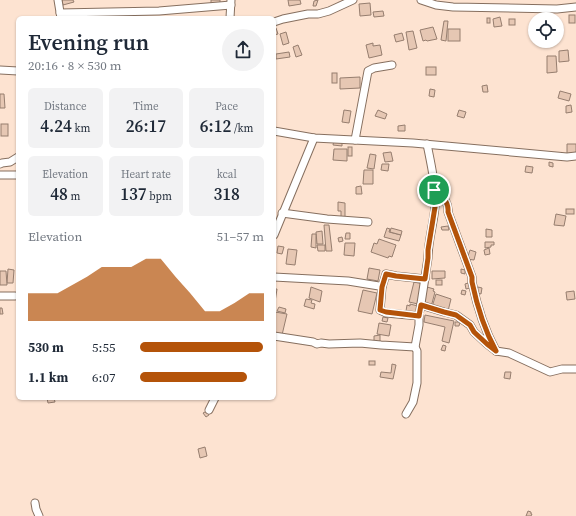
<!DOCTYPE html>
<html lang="en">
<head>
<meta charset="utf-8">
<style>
  body { margin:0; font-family:"Source Serif 4",serif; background:#f2f2f3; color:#1f2937; height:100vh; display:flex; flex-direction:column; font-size:15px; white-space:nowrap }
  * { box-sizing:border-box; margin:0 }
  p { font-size:13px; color:#747a83 }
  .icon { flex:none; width:22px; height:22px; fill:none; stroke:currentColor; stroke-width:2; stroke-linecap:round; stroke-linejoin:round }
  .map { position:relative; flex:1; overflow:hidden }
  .sheet { position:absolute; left:16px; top:16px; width:260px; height:384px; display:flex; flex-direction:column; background:#fff; border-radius:6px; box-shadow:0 1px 3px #0004 }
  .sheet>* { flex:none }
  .fabs { position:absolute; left:528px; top:12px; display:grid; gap:8px }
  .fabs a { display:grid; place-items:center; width:36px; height:36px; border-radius:50%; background:#fff; box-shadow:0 1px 3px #0004; font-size:20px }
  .pin { position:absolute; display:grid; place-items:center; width:34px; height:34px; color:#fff; margin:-17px; border:2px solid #fff; border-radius:50%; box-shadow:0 1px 4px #0007 }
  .round { display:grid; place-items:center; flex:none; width:42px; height:42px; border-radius:21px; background:#f2f2f3 }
  .headline { display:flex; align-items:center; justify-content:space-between; height:68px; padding:0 12px }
  h1 { font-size:22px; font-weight:600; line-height:30px }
  .metrics { display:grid; grid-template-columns:repeat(3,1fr); gap:6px; height:68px; padding:4px 12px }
  .metrics div { display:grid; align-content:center; border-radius:6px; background:#f2f2f3; text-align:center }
  .metrics b { font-size:17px; font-weight:600 }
  .metrics small { font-size:11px; font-weight:400 }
  .metrics p { font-size:11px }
  .chart { height:112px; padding:8px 12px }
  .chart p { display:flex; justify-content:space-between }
  .chart svg { width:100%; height:72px; margin-top:4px; fill:#b45309; opacity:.7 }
  ul { padding:0 12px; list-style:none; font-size:13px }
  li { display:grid; grid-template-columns:64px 48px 1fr; align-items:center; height:30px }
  li i { height:10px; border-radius:5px; background:#b45309 }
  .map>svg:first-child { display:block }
  .building { fill:#e6c7b3; stroke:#967e6f }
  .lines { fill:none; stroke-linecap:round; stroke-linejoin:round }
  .minor-casing { stroke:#866f5f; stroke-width:9 }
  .minor { stroke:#fff; stroke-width:7 }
  .route-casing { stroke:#fff; stroke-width:8 }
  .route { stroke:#b45309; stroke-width:5 }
</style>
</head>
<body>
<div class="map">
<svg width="576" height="516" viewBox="0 0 576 516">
  <rect width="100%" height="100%" fill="#fde3d1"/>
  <g class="building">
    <polygon points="62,0 73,0 74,2 63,5"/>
    <polygon points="211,0 220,0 220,5 211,4"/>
    <polygon points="288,0 300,0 301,4 289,6"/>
    <polygon points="318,0 316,6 313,6 314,1"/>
    <polygon points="370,3 371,15 360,16 359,4"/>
    <polygon points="383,11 384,16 374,17 373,12"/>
    <rect x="569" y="15" width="6" height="8"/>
    <polygon points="500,17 502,26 494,27 493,19"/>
    <rect x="487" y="18" width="3" height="5"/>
    <rect x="509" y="19" width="6" height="6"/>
    <polygon points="444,21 448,21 446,41 441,40"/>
    <polygon points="433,27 437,39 427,41 426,40 423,41 420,30"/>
    <polygon points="274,28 276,28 278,34 274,35"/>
    <rect x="448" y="29" width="12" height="12"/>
    <polygon points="413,31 417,48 409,50 406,32"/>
    <polygon points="286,32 289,43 283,45 280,34"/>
    <polygon points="402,33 404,40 396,42 394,35"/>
    <polygon points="373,43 373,46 380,45 382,55 369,58 366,45"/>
    <polygon points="298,45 302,55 296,57 293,47"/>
    <polygon points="568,50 569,61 559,62 559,51"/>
    <polygon points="289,52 290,57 276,59 276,54"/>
    <polygon points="547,56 556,56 557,72 547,73"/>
    <rect x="426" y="67" width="10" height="8"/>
    <rect x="332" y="73" width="5" height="10"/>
    <polygon points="360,77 360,88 340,89 340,78"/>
    <polygon points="487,85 488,92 483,92 482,86"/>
    <polygon points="430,89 435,90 434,97 429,96"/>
    <polygon points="560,91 571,94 569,101 558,98"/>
    <polygon points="0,94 4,94 5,108 0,108"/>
    <polygon points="571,105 572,112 566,113 566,106"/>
    <polygon points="344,110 351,111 349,123 342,122"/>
    <polygon points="378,110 387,114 385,119 375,116"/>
    <polygon points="459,110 466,112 464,118 457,116"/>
    <rect x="1" y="124" width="7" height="12"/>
    <polygon points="405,125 405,131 398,131 398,126"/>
    <polygon points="334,140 342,141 342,146 333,145"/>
    <polygon points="567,144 576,144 576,153 567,154"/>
    <rect x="348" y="147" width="4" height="9"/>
    <polygon points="334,149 347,149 347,161 333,160"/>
    <polygon points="391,152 393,161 385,162 383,153"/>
    <polygon points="370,154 376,155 374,169 367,168"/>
    <polygon points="549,162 553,163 553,167 549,166"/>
    <polygon points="382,164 389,164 388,171 381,170"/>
    <polygon points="526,166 533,167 532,173 525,172"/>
    <polygon points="364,170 373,170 373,184 363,184"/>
    <polygon points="361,186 362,194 356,194 356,187"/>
    <polygon points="338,202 345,203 345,219 341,218 341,211 338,211"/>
    <rect x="566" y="209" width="8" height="5"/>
    <polygon points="556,214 566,216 564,226 554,225"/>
    <polygon points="324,225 329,225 332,251 326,251"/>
    <polygon points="448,226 449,230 442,230 441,227"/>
    <polygon points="387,228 390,229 389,232 401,235 399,241 384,237"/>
    <polygon points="391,228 402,231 401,235 390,232"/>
    <polygon points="486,229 492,230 492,237 486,237"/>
    <polygon points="322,231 323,244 317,244 316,232"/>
    <polygon points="346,233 350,233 350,239 345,239"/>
    <polygon points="312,234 316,234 316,248 311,247"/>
    <polygon points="342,237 343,241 339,242 338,238"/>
    <polygon points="379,239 396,245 392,257 389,256 388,258 371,252 374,243 377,244"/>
    <polygon points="485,242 494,242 494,245 491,245 491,247 485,248"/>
    <polygon points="345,243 355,243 354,256 344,255"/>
    <polygon points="317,245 325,245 325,251 318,251"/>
    <polygon points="278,246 284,247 282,254 277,253"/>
    <polygon points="489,248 490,254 485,255 484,250"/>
    <polygon points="288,249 297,250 295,265 286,264"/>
    <polygon points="470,250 476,252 474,260 467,259"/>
    <polygon points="369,268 380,270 378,281 367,279"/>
    <polygon points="8,269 14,270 13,283 7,283"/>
    <polygon points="461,269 465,270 465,274 461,273"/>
    <polygon points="0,271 6,271 7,285 0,285"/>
    <polygon points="432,271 445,271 445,278 432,279"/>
    <rect x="436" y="280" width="6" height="5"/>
    <polygon points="414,282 423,284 418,304 409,302"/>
    <polygon points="468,283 470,288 466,289 465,284"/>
    <polygon points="311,287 322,291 320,302 309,298"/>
    <polygon points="427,287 434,289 433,291 435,292 431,307 423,303"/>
    <polygon points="478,287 482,288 481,294 477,293"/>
    <polygon points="274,289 277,289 275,302 274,302"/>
    <polygon points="363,290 377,293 372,314 358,311"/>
    <polygon points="462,290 466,291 465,295 461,294"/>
    <polygon points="574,291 575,299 567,300 566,292"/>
    <polygon points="436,294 451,299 448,311 432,307"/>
    <polygon points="306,299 312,300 311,303 315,304 314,309 304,306"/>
    <polygon points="410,304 418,306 416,314 406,311 407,305 410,306"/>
    <polygon points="279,307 286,309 285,313 277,311"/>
    <polygon points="0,308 2,308 3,314 0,314"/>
    <polygon points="275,312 287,314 282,335 274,334 274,318"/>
    <polygon points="425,315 454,321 449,343 442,341 445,327 424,322"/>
    <polygon points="383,317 388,318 387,322 382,321"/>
    <polygon points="455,322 460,322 459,326 455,326"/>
    <polygon points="379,323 391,325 389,336 377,334"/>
    <polygon points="380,335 380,342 374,342 374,336"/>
    <polygon points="443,345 446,346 445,351 441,350"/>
    <rect x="369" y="361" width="6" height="4"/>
    <polygon points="392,364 396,365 393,379 380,377 381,372 391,373"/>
    <polygon points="505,372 511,372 510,379 504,378"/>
    <polygon points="47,398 54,398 55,402 48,403"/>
    <polygon points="207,411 209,415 206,417 203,413"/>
    <polygon points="205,447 207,456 200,458 198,449"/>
    <polygon points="528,511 531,512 531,514 532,514 531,516 526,516"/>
  </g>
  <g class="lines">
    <g class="minor-casing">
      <g id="minor">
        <polyline points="58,0 61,18"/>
        <polyline points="421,0 436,5 453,7 557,9 576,7"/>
        <polyline points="60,13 159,11 231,5"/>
        <polyline points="230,18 231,0"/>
        <polyline points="274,22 283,19 308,14 318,14 329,11 353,0"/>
        <polyline points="0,70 18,71"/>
        <polyline points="274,131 314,138 413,143 567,157 576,156"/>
        <polyline points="355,140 368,71 374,68 392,65"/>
        <polyline points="0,164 2,163 10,162 18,157"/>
        <polyline points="0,175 18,175"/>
        <polyline points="282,213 327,219 368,222"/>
        <polyline points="274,235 314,138"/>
        <polyline points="274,277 348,281 379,286 382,287 380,310 386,313 419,316 419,325 415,347 417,351 417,383 413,402 406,414"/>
        <polyline points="382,287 386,274 396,276 425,279"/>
        <polyline points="0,296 15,296"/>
        <path d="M421,305L444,312L456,315L470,325L474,332L487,344L496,351C484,329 477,306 472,282V277L448,212C449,201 442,197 434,189"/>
        <path d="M420,310L428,258C428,240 434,223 435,206C436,185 431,164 427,144"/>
        <polyline points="274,336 313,342 317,344 321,343 329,344 360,343 381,345 415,347"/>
        <polyline points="496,351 509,353 550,372 562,369 576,369"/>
        <polyline points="209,410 215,398"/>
        <polyline points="35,503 36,509 39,516"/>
      </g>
    </g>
    <use href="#minor" class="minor"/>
  </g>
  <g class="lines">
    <g class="route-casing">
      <path id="route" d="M434,190C442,197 449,201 448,212L472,277V282C477,306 484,329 496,351L487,344L474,332L470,325L456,315L444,312L421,305L419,316L386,312L380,310L382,287L386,274L396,276L425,279L428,258V250L435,207Z"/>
    </g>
    <use href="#route" class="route"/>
  </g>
</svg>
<div class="fabs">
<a><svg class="icon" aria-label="locate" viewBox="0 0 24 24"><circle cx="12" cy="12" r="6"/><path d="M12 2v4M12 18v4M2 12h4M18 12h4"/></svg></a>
</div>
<div class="pin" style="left:434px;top:190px;background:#1e9e55"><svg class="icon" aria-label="arrive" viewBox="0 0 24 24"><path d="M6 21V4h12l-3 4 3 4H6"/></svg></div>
<section class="sheet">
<div class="headline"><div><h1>Evening run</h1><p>20:16 · 8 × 530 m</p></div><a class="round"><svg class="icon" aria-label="share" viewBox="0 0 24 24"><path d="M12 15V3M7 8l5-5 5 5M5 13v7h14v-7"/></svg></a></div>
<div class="metrics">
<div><p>Distance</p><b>4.24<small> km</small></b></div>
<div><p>Time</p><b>26:17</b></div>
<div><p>Pace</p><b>6:12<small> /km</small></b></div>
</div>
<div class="metrics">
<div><p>Elevation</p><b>48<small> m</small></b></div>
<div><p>Heart rate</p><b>137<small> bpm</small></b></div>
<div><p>kcal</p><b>318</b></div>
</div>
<div class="chart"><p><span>Elevation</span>51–57 m</p>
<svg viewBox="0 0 160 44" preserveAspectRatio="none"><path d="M0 44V27L10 27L20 27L30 22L40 17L50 11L60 11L70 11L80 6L90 6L100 17L110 27L120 38L130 38L140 33L150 27L160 27V44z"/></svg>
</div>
<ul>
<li><b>530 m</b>5:55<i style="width:99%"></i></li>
<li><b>1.1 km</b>6:07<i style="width:86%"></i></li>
</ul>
</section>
</div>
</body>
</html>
